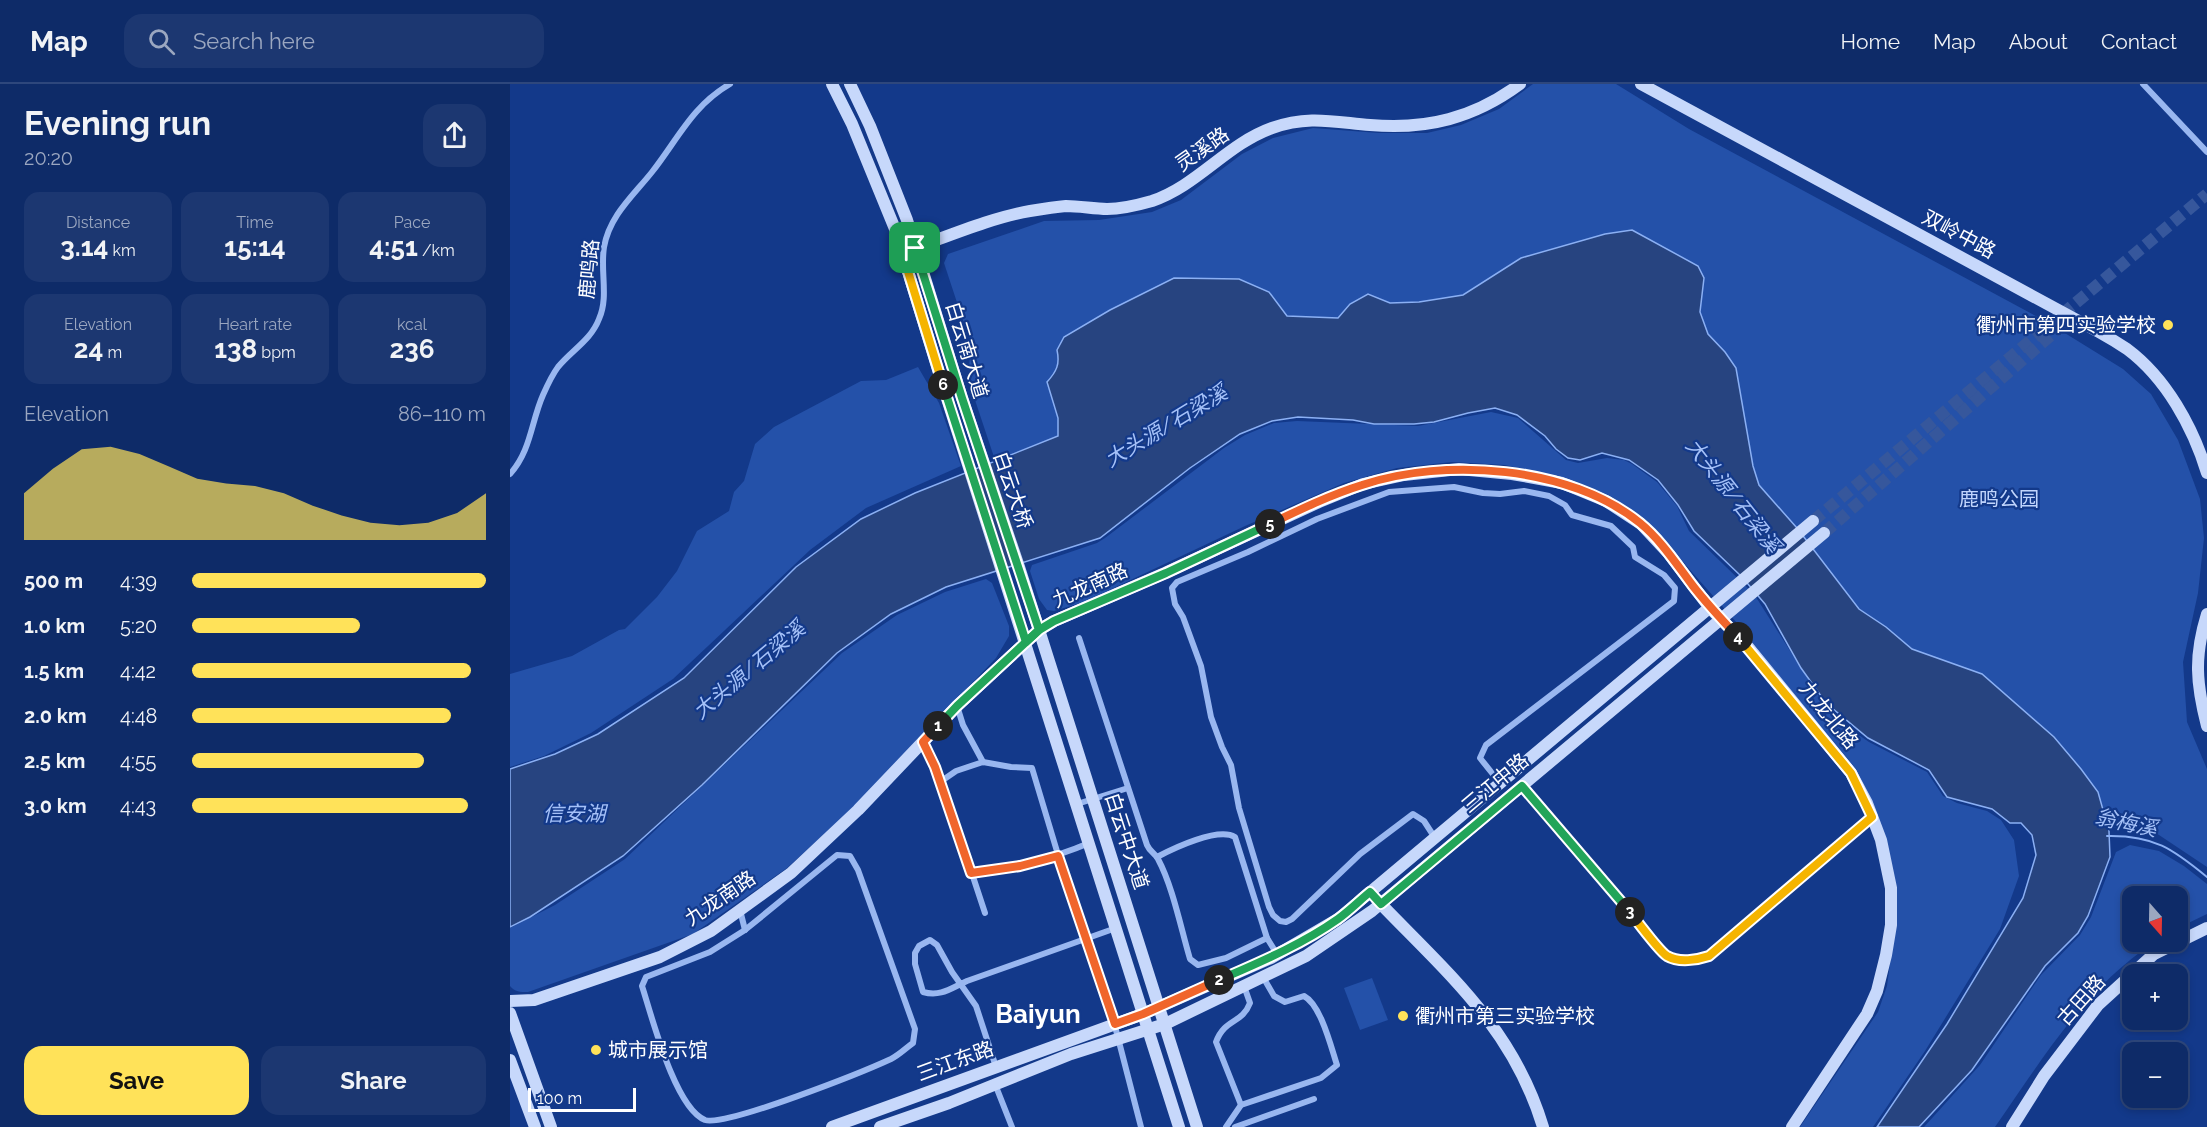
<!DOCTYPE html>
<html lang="en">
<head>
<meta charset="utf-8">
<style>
  body { margin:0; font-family:Raleway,"Noto Sans SC",sans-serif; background:#1c3771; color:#f1f3f6; height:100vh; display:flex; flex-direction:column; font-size:22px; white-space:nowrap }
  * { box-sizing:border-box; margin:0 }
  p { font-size:20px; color:#9ba7c0 }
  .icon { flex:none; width:33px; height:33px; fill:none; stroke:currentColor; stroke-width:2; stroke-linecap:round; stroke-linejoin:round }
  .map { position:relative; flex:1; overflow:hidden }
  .side { display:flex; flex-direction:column; background:#0e2b68; width:510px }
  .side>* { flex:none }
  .needle { width:39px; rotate:160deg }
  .controls { position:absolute; left:1612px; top:802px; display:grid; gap:12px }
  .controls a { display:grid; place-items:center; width:66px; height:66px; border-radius:12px; background:#0e2b68; box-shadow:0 3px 9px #0003,0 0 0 2px #2e477c; font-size:30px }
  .scale { position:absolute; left:18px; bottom:15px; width:108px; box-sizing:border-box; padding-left:6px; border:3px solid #fff; border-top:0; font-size:16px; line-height:21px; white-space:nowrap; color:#fff; -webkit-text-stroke:4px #13398a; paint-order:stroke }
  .pin { position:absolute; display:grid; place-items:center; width:51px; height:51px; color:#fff; margin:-26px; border-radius:12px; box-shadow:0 3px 9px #0006 }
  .km { position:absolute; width:30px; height:30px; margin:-15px; border-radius:50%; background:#222; color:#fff; font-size:16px; line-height:30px; text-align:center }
  .round { display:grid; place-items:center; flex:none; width:63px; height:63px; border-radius:18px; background:#1c3771 }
  .overview { display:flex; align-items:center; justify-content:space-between; height:102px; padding:0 24px }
  h1 { font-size:33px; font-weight:700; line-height:45px }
  .stats { display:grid; grid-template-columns:repeat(3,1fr); gap:9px; height:102px; padding:6px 24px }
  .stats div { display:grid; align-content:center; border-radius:15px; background:#1c3771; text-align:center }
  .stats b { font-size:26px; font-weight:700 }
  .stats small { font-size:16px; font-weight:400 }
  .stats p { font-size:16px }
  .chart { height:168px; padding:12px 24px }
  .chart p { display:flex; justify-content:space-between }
  .chart svg { width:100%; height:108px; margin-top:6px; fill:#ffe259; opacity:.7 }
  .button { display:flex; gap:12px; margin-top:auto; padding:12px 24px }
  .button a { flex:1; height:69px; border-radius:18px; background:#ffe259; color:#111; font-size:24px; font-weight:700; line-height:69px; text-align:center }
  .button a+a { background:#1c3771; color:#f1f3f6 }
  ul { padding:0 24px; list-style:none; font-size:20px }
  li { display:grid; grid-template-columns:96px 72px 1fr; align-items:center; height:45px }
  li i { height:15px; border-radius:8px; background:#ffe259 }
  header { display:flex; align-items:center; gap:36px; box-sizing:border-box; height:84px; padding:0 30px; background:#0e2b68; border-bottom:2px solid #2e477c }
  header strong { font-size:28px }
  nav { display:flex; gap:33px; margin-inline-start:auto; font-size:21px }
  .search { width:420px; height:54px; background:#1c3771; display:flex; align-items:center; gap:15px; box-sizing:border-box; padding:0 21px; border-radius:18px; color:#9ba7c0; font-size:22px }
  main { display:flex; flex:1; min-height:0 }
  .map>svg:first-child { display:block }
  .green { fill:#2451a9 }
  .water { fill:#274480; stroke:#8bb0f4; stroke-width:1.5 }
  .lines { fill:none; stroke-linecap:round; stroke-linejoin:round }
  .stream { stroke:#8bb0f4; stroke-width:2 }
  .secondary-tunnel { stroke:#36579c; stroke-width:12; stroke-dasharray:12 6; stroke-linecap:butt }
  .street { stroke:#99b7f0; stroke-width:6 }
  .secondary { stroke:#c7d8fb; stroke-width:12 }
  .split-1-casing { stroke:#fff; stroke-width:12 }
  .split-2-casing { stroke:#fff; stroke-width:12 }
  .split-3-casing { stroke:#fff; stroke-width:12 }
  .split-4-casing { stroke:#fff; stroke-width:12 }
  .split-5-casing { stroke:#fff; stroke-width:12 }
  .split-6-casing { stroke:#fff; stroke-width:12 }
  .split-7-casing { stroke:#fff; stroke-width:12 }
  .split-1 { stroke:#22a559; stroke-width:8 }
  .split-2 { stroke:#f0652b; stroke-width:8 }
  .split-3 { stroke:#22a559; stroke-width:8 }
  .split-4 { stroke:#f5b400; stroke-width:8 }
  .split-5 { stroke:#f0652b; stroke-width:8 }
  .split-6 { stroke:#22a559; stroke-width:8 }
  .split-7 { stroke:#f5b400; stroke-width:8 }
  .poi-dot { fill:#ffe259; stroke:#13398a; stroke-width:2 }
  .labels { text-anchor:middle; stroke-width:4.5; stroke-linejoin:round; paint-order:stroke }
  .street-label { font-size:20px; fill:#fff; stroke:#13398a }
  .poi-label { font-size:20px; fill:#fff; stroke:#13398a; text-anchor:start }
  .park-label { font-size:20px; fill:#c0d4fc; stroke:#13398a }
  .water-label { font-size:21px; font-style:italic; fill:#a5c1f8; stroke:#13398a }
  .district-label { font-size:26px; font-weight:bold; fill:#fff; stroke:#13398a }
</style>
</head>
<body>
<header>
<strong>Map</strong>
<div class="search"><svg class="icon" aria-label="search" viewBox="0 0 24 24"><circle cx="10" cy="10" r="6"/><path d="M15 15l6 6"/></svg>Search here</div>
<nav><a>Home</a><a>Map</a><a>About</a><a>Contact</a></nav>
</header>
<main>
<section class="side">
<div class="overview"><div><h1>Evening run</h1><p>20:20</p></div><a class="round"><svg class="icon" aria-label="share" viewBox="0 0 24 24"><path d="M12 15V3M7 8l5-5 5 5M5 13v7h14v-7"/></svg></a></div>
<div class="stats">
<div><p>Distance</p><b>3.14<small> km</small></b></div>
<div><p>Time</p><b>15:14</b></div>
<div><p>Pace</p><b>4:51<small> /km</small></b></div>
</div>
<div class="stats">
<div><p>Elevation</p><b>24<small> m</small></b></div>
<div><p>Heart rate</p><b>138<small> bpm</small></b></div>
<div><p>kcal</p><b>236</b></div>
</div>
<div class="chart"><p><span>Elevation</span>86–110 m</p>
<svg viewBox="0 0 160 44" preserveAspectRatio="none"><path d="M0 44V25L10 15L20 7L30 6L40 9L50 14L60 19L70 21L80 22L90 25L100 30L110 34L120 37L130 38L140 37L150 33L160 25V44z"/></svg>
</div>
<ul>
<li><b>500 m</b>4:39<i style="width:100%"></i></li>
<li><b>1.0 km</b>5:20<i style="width:57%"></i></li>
<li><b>1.5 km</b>4:42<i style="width:95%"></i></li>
<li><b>2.0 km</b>4:48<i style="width:88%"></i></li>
<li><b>2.5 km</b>4:55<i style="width:79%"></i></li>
<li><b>3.0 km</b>4:43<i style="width:94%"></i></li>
</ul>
<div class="button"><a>Save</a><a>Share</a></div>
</section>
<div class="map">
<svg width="1697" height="1043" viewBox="0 0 1697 1043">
  <rect width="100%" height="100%" fill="#13398a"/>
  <g class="green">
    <polygon points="1023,0 1106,0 1179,45 1537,238 1613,285 1641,310 1668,356 1690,415 1694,454 1688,509 1673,578 1677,638 1697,685 1697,783 1646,749 1592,742 1393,564 955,216 831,236 554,343 550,355 487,382 458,295 461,261 434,179 438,170 534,137 589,136 642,128 671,116 732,70 763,54 803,44 869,49 917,49 951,41 989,25"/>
    <polygon points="408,283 429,319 451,382 356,424 300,466 163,595 81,649 34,672 0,683 0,590 62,572 109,546 115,545 147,513 167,487 187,447 219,427 224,408 234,397 245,360 264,343 351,297 376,296"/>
    <polygon points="981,328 1008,334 1056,376 1068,379 1097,374 1114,376 1122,380 1147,398 1167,422 1179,447 1244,510 1315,622 1337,643 1359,658 1417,688 1433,712 1447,719 1477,727 1491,736 1504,756 1509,792 1490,845 1415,967 1363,1043 1290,1043 1368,928 1377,902 1387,827 1384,791 1344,686 1227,539 1136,436 1107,419 1038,391 995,381 942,378 887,384 834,399 735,442 574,518 544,527 537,526 529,515 520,487 522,481 587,459 595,454 714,364 735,351 764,339 787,337 908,342"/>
    <path d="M476,495L482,499L499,542V552L486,574L345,722L277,784L183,850L18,908C10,908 5,908 0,902V844L45,821L115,775L332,569L387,531L435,508Z"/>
    <path d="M1620,761L1649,767L1674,782L1697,800V830L1668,844V813H1623V858H1645C1576,902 1531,977 1485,1043H1414L1470,981L1531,891L1570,851L1581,833L1606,768Z"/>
    <polygon points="862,894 878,936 850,946 834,904"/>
  </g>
  <path class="water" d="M1122,146L1188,182L1194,194L1190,228L1198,250L1215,268L1226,284L1243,382L1249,401L1287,444L1349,525L1376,543L1402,565L1472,590L1544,653L1571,685L1588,708L1599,747L1600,773L1578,832L1568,849L1535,882L1462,986L1409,1043H1367L1437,940L1513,814L1526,771L1522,751L1511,739H1500L1482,725L1437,713L1419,686L1358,654L1316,619L1291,584L1255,520L1232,493L1184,447L1168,421L1148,396L1119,376L1092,369L1070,376L1058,374L1046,365L1035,352L1007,331L985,324L958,329L924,338L904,340H864L843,336L788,333L762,337L730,350L680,384L590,454L436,503L381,530L327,569L192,701L113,772L20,833L0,843V685L45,670L88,650L174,594L286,483L351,435L405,409L548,352V334L537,298C547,287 550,280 547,266L554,253L600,226L664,194L729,195L759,208L777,232L828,234L840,220L858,210L880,219L909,218L953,211L1011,174L1095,150Z"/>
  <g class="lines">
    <path class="stream" d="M1597,752C1644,751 1663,765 1697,793"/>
    <g class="secondary-tunnel">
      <polyline points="1303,437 1697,110"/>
      <polyline points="1314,449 1555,239"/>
    </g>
    <g class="street">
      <polyline points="1633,0 1697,68"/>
      <path d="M0,390C21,367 21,338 33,311C37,302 42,291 48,283C62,266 81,256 89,235C99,213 90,187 94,163C100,131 123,112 142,88C168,55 182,22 220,0"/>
      <path d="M569,554L637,761C640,768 645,769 648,775C663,803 671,845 680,875L688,881L716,874L757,854"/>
      <polyline points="447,622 453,641 473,678"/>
      <polyline points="413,658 425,683 439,720 475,829"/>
      <polyline points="430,698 446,687 473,678 501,683 522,684 552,784 599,919 631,1043"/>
      <path d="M1012,702L1157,872C1184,879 1194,876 1217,859L1362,733"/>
      <polyline points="567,720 618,704"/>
      <polyline points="925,754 914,737 903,730 850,770 782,835 776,838 770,837 763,831 759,823 729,724 721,681 712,663 701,633 691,582 673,533 665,520 662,504 667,498 738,468 807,435 879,408 944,403 973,409 990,410 1014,407 1039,412 1055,421 1062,431 1101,442 1123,463 1125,473 1154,491 1165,504 1164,517 976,661 970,674 990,699"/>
      <path d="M327,771L340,772L348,786L405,945L403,959C396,964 389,971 381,975C355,987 216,1043 195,1036C165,1024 142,933 132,902L136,893L200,868L235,846Z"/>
      <path d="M647,773C664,764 708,743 725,753L757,854L767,870"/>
      <path d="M461,789C502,783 540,776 579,759"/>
      <polyline points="230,826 235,846"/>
      <path d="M486,983L466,922L442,888L427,861L420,856L409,862L405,869V880L413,908C431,913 441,904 457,897L606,844"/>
      <polyline points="485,1000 502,1043"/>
      <path d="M731,1021L706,958C715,934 732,940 740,919L734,902"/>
      <path d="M716,1043L731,1021L811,994L827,981C821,963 811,921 794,912L775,918L764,912L753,893"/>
      <polyline points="725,1043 804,1015"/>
    </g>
    <g class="secondary">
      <polyline points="322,0 342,40 385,145 433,302 669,1043"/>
      <polyline points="340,0 360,42 397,136 452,314 509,483 687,1043"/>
      <path d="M1131,0L1589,248C1598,253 1608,259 1617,265C1656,294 1683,343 1697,389"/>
      <path d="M399,166C436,153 483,133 520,127C532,125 544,123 556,122C570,122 584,125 597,125C612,125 628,121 642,117C687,102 717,60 762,44C798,31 824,38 860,41C917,46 964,34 1010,0"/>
      <path d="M1697,530C1684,572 1686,599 1697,642"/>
      <path d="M867,816C936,888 1003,943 1033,1043"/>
      <polyline points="0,917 24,916 150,873 201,847 281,789 348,726 447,622 529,546 544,537 655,489 809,418 853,400 894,391 949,385 1002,390 1052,399 1096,417 1131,440 1159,470 1200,524 1239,564 1341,689 1357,719 1371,756 1381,804 1381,841 1376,871 1367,907 1357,930 1282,1043"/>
      <polyline points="0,929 41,1043"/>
      <polyline points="0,976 25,1043"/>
      <polyline points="322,1043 633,930 761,874 828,835 1303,437"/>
      <polyline points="370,1043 439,1019 561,970 655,940 796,872 862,827 1314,449"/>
      <polyline points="1502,1043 1534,992 1588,921 1644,870 1697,844"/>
    </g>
  </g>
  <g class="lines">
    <g class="split-1-casing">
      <polyline id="split-1" points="405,164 452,314 529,546 447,622 428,642"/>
    </g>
    <g class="split-2-casing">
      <polyline id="split-2" points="428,642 413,658 425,683 461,789 510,782 548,772 605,940 633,930 709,896"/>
    </g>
    <g class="split-3-casing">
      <path id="split-3" d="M709,896C750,878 791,861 828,835C839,827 849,817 860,808L871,820L1012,702L1120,828"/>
    </g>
    <g class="split-4-casing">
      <path id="split-4" d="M1120,828C1127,837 1149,867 1157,872C1169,879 1187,876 1199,872L1362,733L1341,689L1228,553"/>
    </g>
    <g class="split-5-casing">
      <path id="split-5" d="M760,440C789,426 820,411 852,401C935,373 1060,382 1130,439C1151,456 1167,481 1183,502C1197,520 1212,536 1228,553"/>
    </g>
    <g class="split-6-casing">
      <polyline id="split-6" points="433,301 516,558 529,546 544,537 656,489 760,440"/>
    </g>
    <g class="split-7-casing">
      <polyline id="split-7" points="405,164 392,168 433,301"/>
    </g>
    <use href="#split-1" class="split-1"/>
    <use href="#split-2" class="split-2"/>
    <use href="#split-3" class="split-3"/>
    <use href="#split-4" class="split-4"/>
    <use href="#split-5" class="split-5"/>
    <use href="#split-6" class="split-6"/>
    <use href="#split-7" class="split-7"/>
  </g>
  <g class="poi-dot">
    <circle cx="1658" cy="241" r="6"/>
    <circle cx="893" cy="932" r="6"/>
    <circle cx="86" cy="966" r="6"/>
  </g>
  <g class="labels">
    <g class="street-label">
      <text transform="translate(692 65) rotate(-35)" y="7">灵溪路</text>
      <text transform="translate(1449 150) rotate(28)" y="7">双岭中路</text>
      <text transform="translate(79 185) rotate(-85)" y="7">鹿鸣路</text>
      <text transform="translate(457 266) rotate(73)" y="7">白云南大道</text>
      <text transform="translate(503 406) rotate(71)" y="7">白云大桥</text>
      <text transform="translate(580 501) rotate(-24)" y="7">九龙南路</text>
      <text transform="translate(1319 631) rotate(51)" y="7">九龙北路</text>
      <text transform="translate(985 699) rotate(-40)" y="7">三江中路</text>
      <text transform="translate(617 757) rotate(72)" y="7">白云中大道</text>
      <text transform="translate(210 814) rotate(-34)" y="7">九龙南路</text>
      <text transform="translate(1571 916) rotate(-48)" y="7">古田路</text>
      <text transform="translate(445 977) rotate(-20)" y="7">三江东路</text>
    </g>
    <g class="poi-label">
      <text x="1646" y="248" text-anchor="end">衢州市第四实验学校</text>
      <text x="905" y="939">衢州市第三实验学校</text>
      <text x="98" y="973">城市展示馆</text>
    </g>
    <g class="park-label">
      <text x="1489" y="422">鹿鸣公园</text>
    </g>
    <g class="water-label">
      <text transform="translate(656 342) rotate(-31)" y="7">大头源/石梁溪</text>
      <text transform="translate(1223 412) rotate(52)" y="7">大头源/石梁溪</text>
      <text transform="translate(239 586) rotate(-40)" y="7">大头源/石梁溪</text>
      <text x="64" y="737">信安湖</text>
      <text transform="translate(1616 739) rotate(12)" y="7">翁梅溪</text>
    </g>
    <g class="district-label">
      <text x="528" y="939">Baiyun</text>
    </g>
  </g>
</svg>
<div class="controls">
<a><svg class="needle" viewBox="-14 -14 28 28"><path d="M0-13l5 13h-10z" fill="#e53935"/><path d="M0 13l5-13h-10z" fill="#9ba7c0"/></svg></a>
<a>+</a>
<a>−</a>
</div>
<div class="scale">100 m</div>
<div class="pin" style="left:405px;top:164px;background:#1e9e55"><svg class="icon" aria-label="arrive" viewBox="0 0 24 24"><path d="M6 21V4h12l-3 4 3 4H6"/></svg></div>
<b class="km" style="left:428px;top:642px">1</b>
<b class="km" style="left:709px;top:896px">2</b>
<b class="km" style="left:1120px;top:828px">3</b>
<b class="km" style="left:1228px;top:553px">4</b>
<b class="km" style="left:760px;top:440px">5</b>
<b class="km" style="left:433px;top:301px">6</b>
</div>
</main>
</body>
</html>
